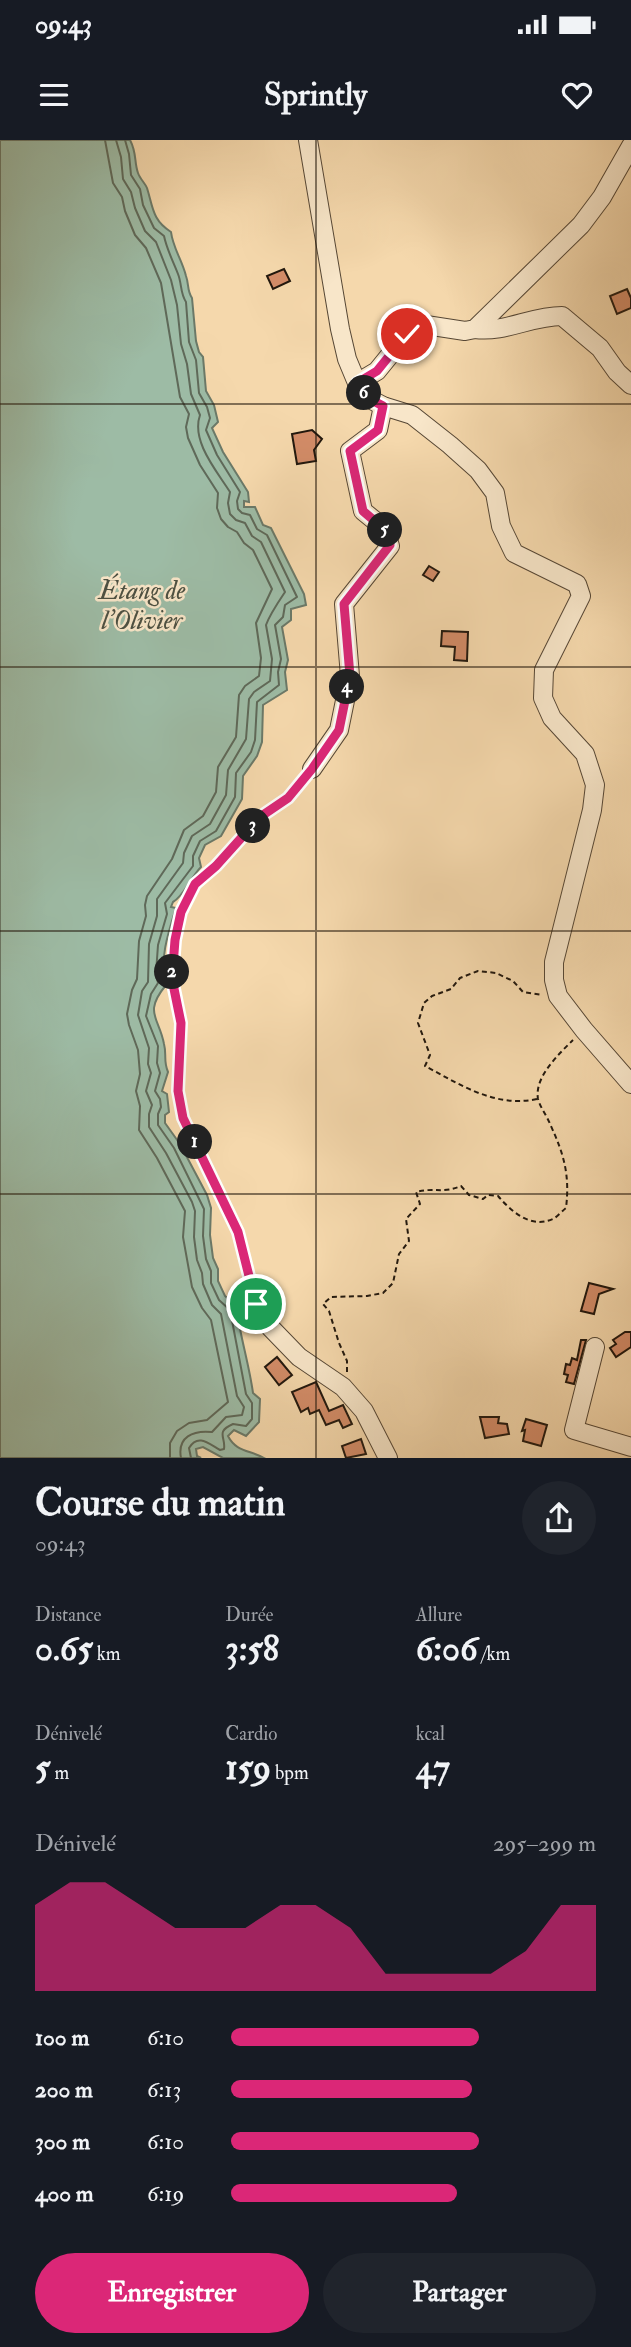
<!DOCTYPE html>
<html lang="fr">
<head>
<meta charset="utf-8">
<style>
  body { margin:0; font-family:"IM FELL Double Pica",serif; background:#20242c; color:#f1f3f6; height:100vh; display:flex; flex-direction:column; font-size:26px; white-space:nowrap }
  * { box-sizing:border-box; margin:0 }
  p { font-size:23px; color:#9ea1a6 }
  .icon { flex:none; width:38px; height:38px; fill:none; stroke:currentColor; stroke-width:2; stroke-linecap:round; stroke-linejoin:round }
  .map { position:relative; height:1318px; overflow:hidden }
  .drawer { display:flex; flex-direction:column; background:#171b24; flex:1 }
  .drawer>* { flex:none }
  .pin { position:absolute; display:grid; place-items:center; width:60px; height:60px; color:#fff; margin:-30px; border:4px solid #fff; border-radius:50%; box-shadow:0 2px 7px #0007 }
  .km { position:absolute; width:35px; height:35px; margin:-18px; border-radius:50%; background:#222; color:#fff; font-size:19px; line-height:35px; text-align:center }
  .round { display:grid; place-items:center; flex:none; width:74px; height:74px; border-radius:37px; background:#20242c }
  .summary { display:flex; align-items:center; justify-content:space-between; height:119px; padding:0 35px }
  h1 { font-size:38px; font-weight:700; line-height:52px }
  .figures { display:grid; grid-template-columns:repeat(3,1fr); gap:10px; height:119px; padding:7px 35px }
  .figures div { display:grid; align-content:center }
  .figures b { font-size:35px; font-weight:700 }
  .figures small { font-size:19px; font-weight:400 }
  .figures p { font-size:19px }
  .chart { height:196px; padding:14px 35px }
  .chart p { display:flex; justify-content:space-between }
  .chart svg { width:100%; height:126px; margin-top:7px; fill:#db2777; opacity:.7 }
  .action { display:flex; gap:14px; margin-top:auto; padding:14px 35px }
  .action a { flex:1; height:80px; border-radius:42px; background:#db2777; color:#fff; font-size:28px; font-weight:700; line-height:80px; text-align:center }
  .action a+a { background:#20242c; color:#f1f3f6 }
  ul { padding:0 35px; list-style:none; font-size:23px }
  li { display:grid; grid-template-columns:112px 84px 1fr; align-items:center; height:52px }
  li i { height:18px; border-radius:9px; background:#db2777 }
  .status { display:flex; justify-content:space-between; align-items:center; height:49px; padding:0 35px; background:#171b24; direction:ltr }
  .status svg { height:19px; fill:currentColor }
  header { display:flex; justify-content:space-between; align-items:center; height:91px; padding:0 35px; background:#171b24; font-size:32px; font-weight:700 }
  .map>svg:first-child { display:block }
  .water { fill:#9dbba5; stroke:#6b7968; stroke-width:2 }
  .lines { fill:none; stroke-linecap:round; stroke-linejoin:round }
  .shore { stroke:#5f6959; stroke-width:2 }
  .building { fill:#d38c68; stroke:#21170d; stroke-width:2 }
  .minor-casing { stroke:#564735; stroke-width:20 }
  .path { stroke:#21170d; stroke-width:2; stroke-dasharray:5 3.5; stroke-linecap:butt }
  .minor { stroke:#f8e6c9; stroke-width:18 }
  .route-casing { stroke:#fff; stroke-width:14 }
  .route { stroke:#db2777; stroke-width:9 }
  .grid { fill:none; stroke:#21170d; stroke-width:2; stroke-opacity:0.55 }
  .labels { text-anchor:middle; stroke-width:5; stroke-linejoin:round; paint-order:stroke }
  .water-label { font-size:26px; font-style:italic; fill:#4c5042; stroke:#f8e6c9 }
</style>
</head>
<body>
<div class="status"><b>09:43</b><svg viewBox="0 0 49 12"><path d="M0 12V9h3v3zM5 12V6h3v6zM10 12V3h3v9zM15 12V0h3v12zM26 1h20v11H26zM47 4h2v5h-2z"/></svg></div>
<header><svg class="icon" aria-label="menu" viewBox="0 0 24 24"><path d="M4 6h16M4 12h16M4 18h16"/></svg>Sprintly<svg class="icon" aria-label="heart" viewBox="0 0 24 24"><path d="M12 20l-8-8c-3-5 5-10 8-4 3-6 11-1 8 4z"/></svg></header>
<div class="map">
<svg width="631" height="1318" viewBox="0 0 631 1318">
  <rect width="100%" height="100%" fill="#f5d8ac"/>
  <filter id="stains"><feTurbulence type="fractalNoise" baseFrequency=".00286" numOctaves="4"/><feColorMatrix values="0 0 0 0 .2 0 0 0 0 .09 0 0 0 0 .02 0 0 0 .5 -.17"/></filter>
  <radialGradient id="worn" r=".72"><stop offset=".6" stop-color="#630" stop-opacity="0"/><stop offset="1" stop-color="#630" stop-opacity=".3"/></radialGradient>
  <path class="water" d="M0,0H130C137,13 134,22 138,33C140,39 145,43 147,48C153,67 152,80 171,92C173,108 182,120 186,136C189,144 187,151 192,158L196,201L199,212L203,217L206,251L214,265L218,282L212,288L223,312L248,352L249,362L244,361V367H255L263,385L271,388L304,454L306,465L291,469V480L282,487L288,520L285,532L287,550L263,565L262,602L257,616L243,636L242,659L221,696L205,705L199,718L201,727C191,737 184,756 173,762L171,767L176,768C168,793 159,820 166,845C143,873 159,877 164,904C167,915 163,920 168,932L162,951L167,954L169,972L165,975V983L180,1004L207,1055L211,1068L210,1095L213,1118L218,1129V1141L225,1156L236,1166C240,1196 249,1224 253,1253L260,1259L259,1282L246,1296L234,1290L228,1296C236,1312 250,1310 264,1318H223L203,1307L196,1309L197,1316L201,1318H0Z"/>
  <g class="lines">
    <g class="shore">
      <polyline points="105,0 113,43 122,57 125,71 135,95 146,108 161,143 180,257 189,274 186,287 188,298 200,325 218,353 217,368 221,379 228,387 237,392 244,403 253,410 272,449 256,483 261,518 259,536 245,546 239,555 236,597 218,627 216,652 203,676 184,690 172,719 147,756 145,765 146,776 139,801 137,839 132,850 127,874 129,885 138,910 140,934 136,951 140,966 139,990 157,1018 185,1071 183,1097 192,1147 202,1168 211,1180 228,1262 207,1280 189,1283 177,1291 170,1303 170,1318"/>
      <path d="M116,0L121,17L123,39L131,52L135,68L145,91L156,102L171,140L177,165L181,204L187,224L191,254L200,275C191,301 216,330 230,352L228,363L230,374L236,380L245,383L252,396L261,402L285,452C279,461 270,474 266,485L272,519L270,541L254,552L249,559L246,599L228,630L226,655L210,684L192,696L184,713L183,723L157,759V776L149,804L148,842L142,851L138,875L149,908L148,924L151,933L146,951L152,965L149,974V987L166,1013L192,1062L195,1071L194,1097L197,1120L202,1133L203,1144L212,1165L221,1174L237,1256L244,1267L242,1275L226,1277L212,1292C193,1290 177,1297 181,1318"/>
      <path d="M125,0L129,14L131,35L140,49L143,65L154,88L164,96C167,110 173,121 178,134C182,144 180,153 186,162L189,202L196,220L199,253L207,267L210,278L206,290L217,315L240,352L237,361L238,369L242,373L250,375L257,389L267,395L297,457L285,465L283,477L275,485L281,519L278,532L279,545L257,562L255,600L251,612L236,633L235,657L216,691L200,701L193,716V726L165,763L167,774L158,805L156,833L158,843L151,854L146,876L158,906L157,923L160,933L155,951L160,959L161,967L158,974V985L174,1008L204,1069L203,1096L206,1119L211,1131V1143L219,1160L230,1170L246,1254L252,1263V1279L246,1286L233,1284C215,1292 226,1297 224,1309L220,1310C209,1304 198,1293 189,1308L191,1318"/>
    </g>
  </g>
  <g class="building">
    <polygon points="284,129 290,141 273,149 267,136"/>
    <polygon points="627,149 631,158 631,168 617,174 610,156"/>
    <polygon points="312,290 322,299 314,310 316,321 297,324 292,294"/>
    <polygon points="429,426 439,432 433,441 423,435"/>
    <polygon points="442,491 468,492 467,521 454,520 455,507 441,506"/>
    <polygon points="589,1143 613,1149 599,1154 594,1174 581,1171"/>
    <polygon points="625,1192 631,1192 631,1207 616,1217 610,1208 616,1204 613,1200"/>
    <polygon points="581,1200 586,1200 574,1244 566,1242 568,1235 564,1234 566,1224 570,1225 572,1218 577,1220"/>
    <polygon points="277,1217 292,1235 279,1245 265,1227"/>
    <polygon points="316,1242 329,1271 343,1265 352,1284 343,1288 339,1280 326,1285 319,1270 310,1274 308,1268 301,1272 292,1252"/>
    <polygon points="480,1277 499,1277 498,1283 507,1284 509,1294 485,1298"/>
    <polygon points="526,1279 547,1285 541,1306 523,1301 525,1290 522,1291"/>
    <polygon points="361,1299 366,1314 346,1318 342,1306"/>
  </g>
  <g class="lines">
    <g class="minor-casing">
      <g id="minor">
        <polyline points="308,0 340,189 347,219 357,243 368,258 383,266 412,275 450,305 478,330 495,353 501,386 514,413 577,444 581,456 544,530 543,558 552,578 585,614 595,645 592,670 554,822 554,840 558,856 584,890 631,944"/>
        <path d="M475,189C505,193 531,176 562,176L600,208L617,232L631,245"/>
        <polyline points="357,243 377,231 407,194 426,185 465,191 475,189 581,85 602,57 631,6"/>
        <polyline points="312,629 339,590 350,536 344,464 390,406 385,389 363,371 350,311 378,290 383,266"/>
        <polyline points="268,1185 299,1217 343,1247 364,1271 388,1318"/>
        <polyline points="595,1207 574,1290 631,1307"/>
      </g>
    </g>
    <g class="path">
      <path d="M537,959C495,968 461,945 425,926L430,915L418,883L424,863L432,856L451,849L460,838L478,831L496,833L513,841L523,852L542,855"/>
      <polyline points="261,1172 256,1164 238,1092 183,978 178,951 181,883 172,839 175,800 181,772 195,744 216,726 260,677 288,658 303,640"/>
      <path d="M347,1232V1221L339,1203L329,1171L323,1164L331,1157L367,1156L383,1153L393,1143L399,1114L409,1101L406,1079L420,1064L416,1052C435,1047 442,1054 461,1046L469,1055L483,1059L488,1055L498,1056C511,1071 530,1089 553,1079C557,1077 562,1071 566,1068C570,1035 564,1014 550,984C547,976 540,967 538,959C534,937 559,914 573,900"/>
    </g>
    <use href="#minor" class="minor"/>
  </g>
  <g class="lines">
    <g class="route-casing">
      <polyline id="route" points="256,1164 238,1092 183,978 178,951 181,883 172,839 175,800 181,772 195,744 216,726 260,677 288,658 312,629 339,590 350,536 344,464 390,405 384,389 363,371 350,311 378,290 383,266 368,258 357,243 377,231 407,194"/>
    </g>
    <use href="#route" class="route"/>
  </g>
  <path class="grid" d="M316,0V1318M0,264H631M0,527H631M0,791H631M0,1054H631"/>
  <g class="labels">
    <g class="water-label">
      <text x="142" y="459">Étang de<tspan x="142" dy="30">l'Olivier</tspan></text>
    </g>
  </g>
  <rect width="100%" height="100%" filter="url(#stains)"/>
  <rect width="100%" height="100%" fill="url(#worn)"/>
</svg>
<div class="pin" style="left:256px;top:1164px;background:#1e9e55"><svg class="icon" aria-label="arrive" viewBox="0 0 24 24"><path d="M6 21V4h12l-3 4 3 4H6"/></svg></div>
<div class="pin" style="left:407px;top:194px;background:#d93025"><svg class="icon" aria-label="check" viewBox="0 0 24 24"><path d="M5 12l5 5 9-10"/></svg></div>
<b class="km" style="left:195px;top:1002px">1</b>
<b class="km" style="left:172px;top:832px">2</b>
<b class="km" style="left:253px;top:686px">3</b>
<b class="km" style="left:347px;top:547px">4</b>
<b class="km" style="left:385px;top:390px">5</b>
<b class="km" style="left:364px;top:253px">6</b>
</div>
<section class="drawer">
<div class="summary"><div><h1>Course du matin</h1><p>09:43</p></div><a class="round"><svg class="icon" aria-label="share" viewBox="0 0 24 24"><path d="M12 15V3M7 8l5-5 5 5M5 13v7h14v-7"/></svg></a></div>
<div class="figures">
<div><p>Distance</p><b>0.65<small> km</small></b></div>
<div><p>Durée</p><b>3:58</b></div>
<div><p>Allure</p><b>6:06<small> /km</small></b></div>
</div>
<div class="figures">
<div><p>Dénivelé</p><b>5<small> m</small></b></div>
<div><p>Cardio</p><b>159<small> bpm</small></b></div>
<div><p>kcal</p><b>47</b></div>
</div>
<div class="chart"><p><span>Dénivelé</span>295–299 m</p>
<svg viewBox="0 0 160 44" preserveAspectRatio="none"><path d="M0 44V14L10 6L20 6L30 14L40 22L50 22L60 22L70 14L80 14L90 22L100 38L110 38L120 38L130 38L140 30L150 14L160 14V44z"/></svg>
</div>
<ul>
<li><b>100 m</b>6:10<i style="width:68%"></i></li>
<li><b>200 m</b>6:13<i style="width:66%"></i></li>
<li><b>300 m</b>6:10<i style="width:68%"></i></li>
<li><b>400 m</b>6:19<i style="width:62%"></i></li>
</ul>
<div class="action"><a>Enregistrer</a><a>Partager</a></div>
</section>
</body>
</html>
